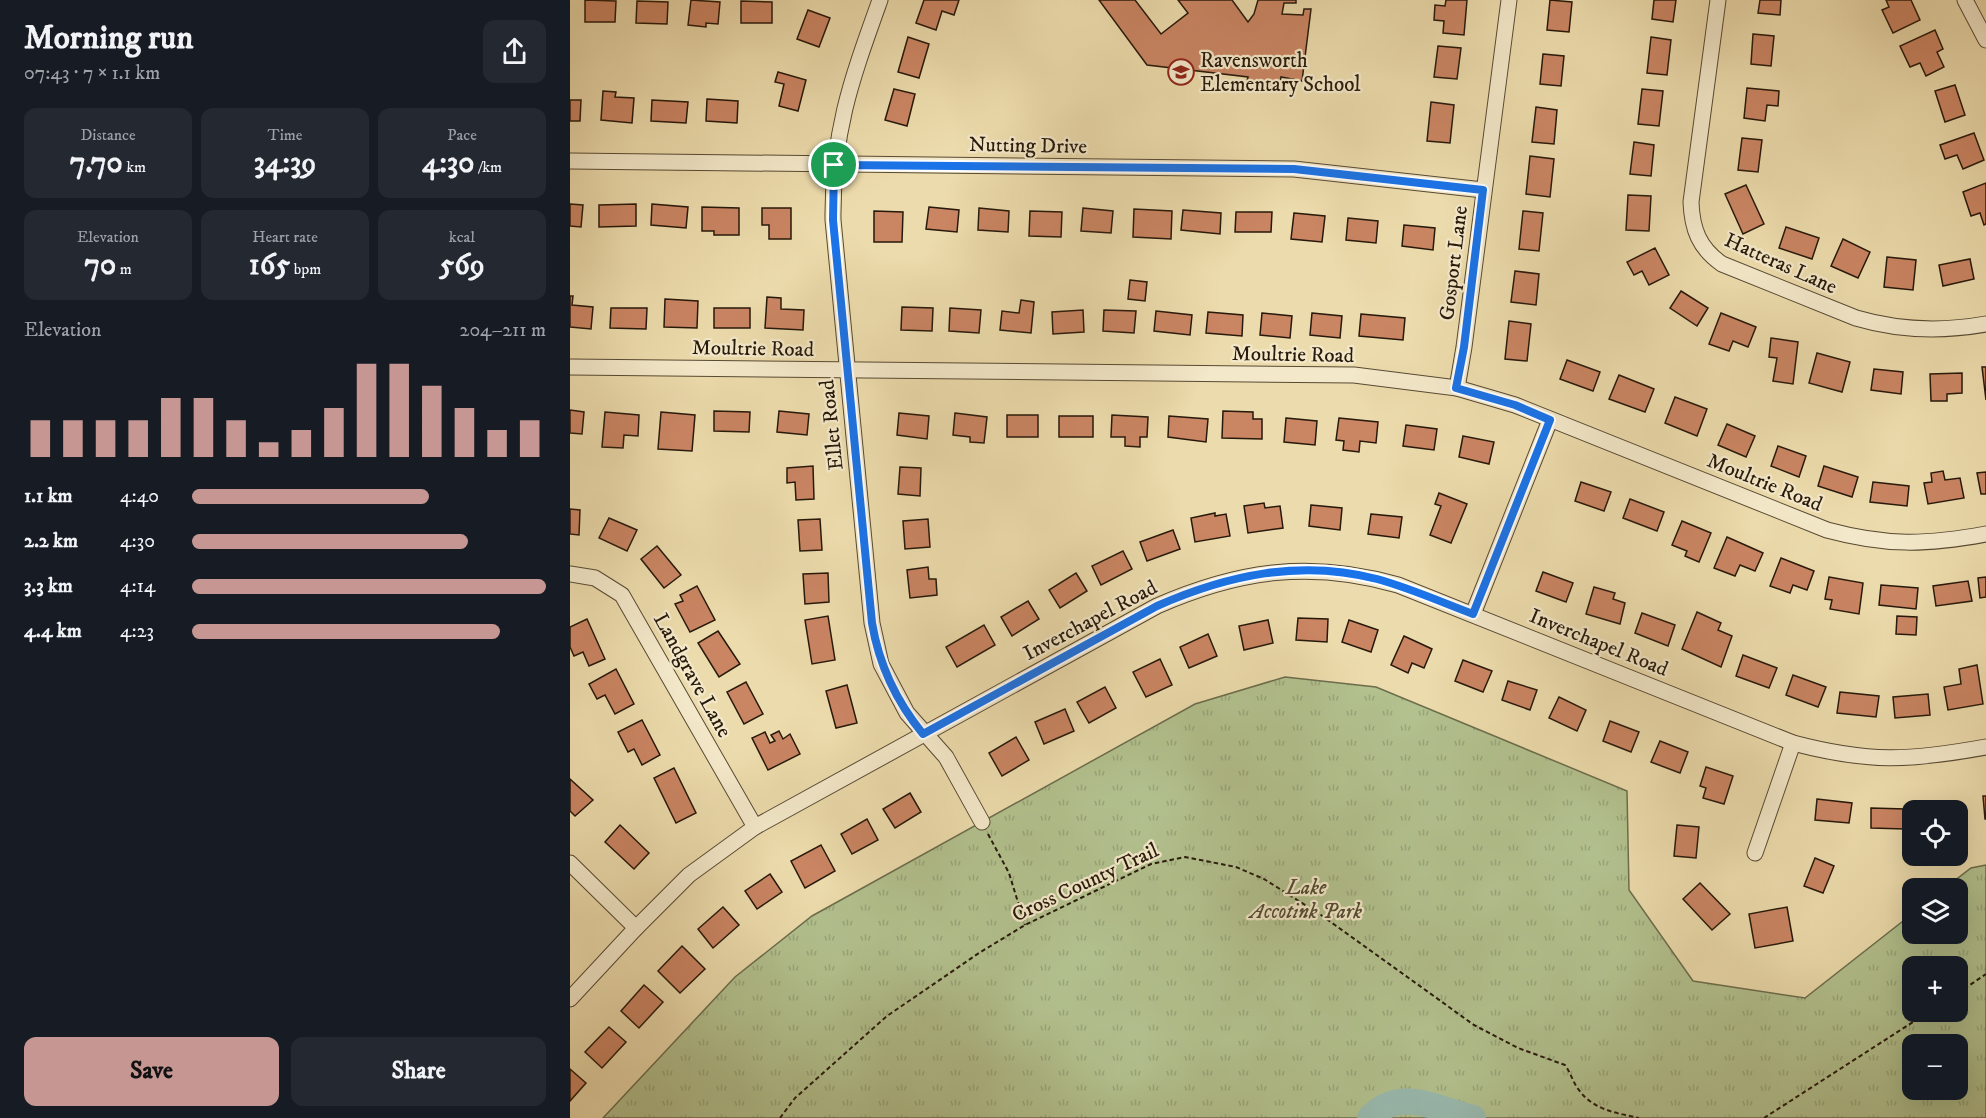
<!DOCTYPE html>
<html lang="en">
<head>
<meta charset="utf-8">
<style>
  body { margin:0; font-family:"IM FELL DW Pica",serif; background:#242831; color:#f1f3f6; height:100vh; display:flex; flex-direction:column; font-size:22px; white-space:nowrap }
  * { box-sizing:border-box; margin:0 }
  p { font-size:20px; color:#9ea1a6 }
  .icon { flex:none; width:33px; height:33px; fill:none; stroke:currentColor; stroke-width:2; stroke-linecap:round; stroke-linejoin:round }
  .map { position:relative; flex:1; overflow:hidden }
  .side { display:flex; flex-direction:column; background:#171b24; width:570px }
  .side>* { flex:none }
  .tools { position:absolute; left:1332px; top:800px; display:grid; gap:12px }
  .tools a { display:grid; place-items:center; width:66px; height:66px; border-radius:12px; background:#171b24; box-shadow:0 6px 24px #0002; font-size:30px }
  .pin { position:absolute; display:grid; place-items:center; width:51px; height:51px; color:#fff; margin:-26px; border:3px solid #fff; border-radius:50%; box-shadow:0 2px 6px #0007 }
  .round { display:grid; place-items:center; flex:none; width:63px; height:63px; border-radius:12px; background:#242831 }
  .head { display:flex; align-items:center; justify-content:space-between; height:102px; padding:0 24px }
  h1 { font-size:33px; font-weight:700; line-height:45px }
  .stats { display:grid; grid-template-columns:repeat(3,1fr); gap:9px; height:102px; padding:6px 24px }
  .stats div { display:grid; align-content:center; border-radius:12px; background:#242831; text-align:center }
  .stats b { font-size:30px; font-weight:700 }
  .stats small { font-size:16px; font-weight:400 }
  .stats p { font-size:16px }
  .chart { height:168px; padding:12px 24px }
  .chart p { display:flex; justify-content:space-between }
  .chart svg { width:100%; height:108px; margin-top:6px; stroke:#c59692; stroke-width:6 }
  .primary-button { display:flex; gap:12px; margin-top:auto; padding:12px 24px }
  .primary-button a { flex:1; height:69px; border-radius:12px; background:#c59692; color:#111; font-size:24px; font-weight:700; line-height:69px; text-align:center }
  .primary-button a+a { background:#242831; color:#f1f3f6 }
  ul { padding:0 24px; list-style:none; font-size:20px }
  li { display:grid; grid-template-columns:96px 72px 1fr; align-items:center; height:45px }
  li i { height:15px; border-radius:8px; background:#c59692 }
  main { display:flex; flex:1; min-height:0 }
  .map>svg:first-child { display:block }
  .park { fill:url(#park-tufts); stroke:#6c6d4c; stroke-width:1.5; fill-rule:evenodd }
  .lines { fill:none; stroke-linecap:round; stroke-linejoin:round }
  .river { stroke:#99baaf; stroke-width:26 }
  .building { fill:#ca8563; stroke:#27190b; stroke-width:1.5 }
  .street-casing { stroke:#584a33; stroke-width:17 }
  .path { stroke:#27190b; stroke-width:2; stroke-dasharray:4.5 3; stroke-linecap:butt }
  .street { stroke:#f3e8c9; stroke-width:15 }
  .route-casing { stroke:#fff; stroke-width:12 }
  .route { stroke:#1a73e8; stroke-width:8 }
  .labels { text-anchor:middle; stroke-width:4.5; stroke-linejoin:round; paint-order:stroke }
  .poi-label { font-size:21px; fill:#27190b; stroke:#f3e8c9; text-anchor:start }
  .street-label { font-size:21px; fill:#27190b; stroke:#f3e8c9 }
  .park-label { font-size:21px; font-style:italic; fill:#514b32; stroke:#f3e8c9 }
</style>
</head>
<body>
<main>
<section class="side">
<div class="head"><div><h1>Morning run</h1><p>07:43 · 7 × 1.1 km</p></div><a class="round"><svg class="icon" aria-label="share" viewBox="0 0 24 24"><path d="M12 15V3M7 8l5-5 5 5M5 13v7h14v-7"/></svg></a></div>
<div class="stats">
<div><p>Distance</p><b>7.70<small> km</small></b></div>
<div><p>Time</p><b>34:39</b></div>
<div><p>Pace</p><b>4:30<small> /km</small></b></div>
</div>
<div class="stats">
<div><p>Elevation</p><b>70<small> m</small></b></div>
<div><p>Heart rate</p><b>165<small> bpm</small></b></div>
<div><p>kcal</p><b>569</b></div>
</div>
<div class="chart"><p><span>Elevation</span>204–211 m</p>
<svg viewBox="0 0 160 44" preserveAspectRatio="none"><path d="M5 44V29M15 44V29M25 44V29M35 44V29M45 44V20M55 44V20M65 44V29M75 44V38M85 44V33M95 44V24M105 44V6M115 44V6M125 44V15M135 44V24M145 44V33M155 44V29"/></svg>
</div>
<ul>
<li><b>1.1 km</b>4:40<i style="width:67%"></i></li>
<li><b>2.2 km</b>4:30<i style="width:78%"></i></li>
<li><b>3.3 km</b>4:14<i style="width:100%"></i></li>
<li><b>4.4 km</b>4:23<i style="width:87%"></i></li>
</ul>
<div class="primary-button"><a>Save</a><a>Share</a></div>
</section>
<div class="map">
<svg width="1416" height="1118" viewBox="0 0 1416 1118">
  <defs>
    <pattern id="park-tufts" width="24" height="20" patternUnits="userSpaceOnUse" patternTransform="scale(1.5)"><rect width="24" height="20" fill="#b2c18e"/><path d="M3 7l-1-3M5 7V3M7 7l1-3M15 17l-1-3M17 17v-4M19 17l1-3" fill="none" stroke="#99a579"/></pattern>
  </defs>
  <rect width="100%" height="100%" fill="#ecdbac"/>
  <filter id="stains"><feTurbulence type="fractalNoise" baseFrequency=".00333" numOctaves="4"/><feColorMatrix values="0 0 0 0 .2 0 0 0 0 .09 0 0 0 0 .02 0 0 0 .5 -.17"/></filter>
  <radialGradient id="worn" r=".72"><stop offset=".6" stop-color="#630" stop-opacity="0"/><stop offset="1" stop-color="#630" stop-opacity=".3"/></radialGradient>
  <path class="park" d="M715,677L806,687L1057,791L1059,890L1123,981L1235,998L1342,914V933H1388V888H1375L1401,868L1416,865V1118H33L165,977L242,916L625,704ZM1342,966H1388V1011H1342ZM1342,1044H1388V1089H1342Z"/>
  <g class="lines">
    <path class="river" d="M800,1118C830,1085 868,1110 903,1118"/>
  </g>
  <g class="building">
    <polygon points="15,0 46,1 45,22 15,22"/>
    <polygon points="121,0 150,2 148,24 136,23 136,27 118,25"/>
    <polygon points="354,0 389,0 384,15 372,11 366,30 346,23"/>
    <polygon points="529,0 565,0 591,34 618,13 608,0 662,0 678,22 684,14 688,0 726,0 726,3 714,3 712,14 733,15 734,9 741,9 732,81 711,77 710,86 677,81 678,77 577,65"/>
    <polygon points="876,0 897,0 894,35 873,33 874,21 864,20 865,5 875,6"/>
    <polygon points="980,0 1002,2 999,32 977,30"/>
    <polygon points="1084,0 1106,0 1103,22 1082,19"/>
    <polygon points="1190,0 1211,0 1210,15 1188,13"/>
    <polygon points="1316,0 1341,0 1350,20 1323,33 1312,10 1319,7"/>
    <polygon points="67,1 98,2 97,24 66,23"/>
    <polygon points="171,1 202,2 202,23 171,23"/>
    <polygon points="238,10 260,18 249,47 227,39"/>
    <polygon points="1365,30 1373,49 1367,52 1374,67 1356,76 1350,63 1340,67 1330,46"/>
    <polygon points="1183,34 1204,36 1201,66 1181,64"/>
    <polygon points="338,37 359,44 349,78 328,72"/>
    <polygon points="1081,37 1101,40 1097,75 1077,73"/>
    <polygon points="868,46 891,48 887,79 864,77"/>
    <polygon points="973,54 994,56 991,86 970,84"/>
    <polygon points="208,72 236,80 228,111 209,106 214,84 205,82"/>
    <polygon points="1385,85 1395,115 1375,122 1365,91"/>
    <polygon points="1177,88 1209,91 1208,106 1197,105 1195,121 1174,118"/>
    <polygon points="324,89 345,94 337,126 315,120"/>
    <polygon points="1072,89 1093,91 1089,126 1068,124"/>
    <polygon points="33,91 46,92 45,97 64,98 62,123 31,120"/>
    <polygon points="137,99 168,101 167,123 136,121"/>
    <polygon points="0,100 11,100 10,121 0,121"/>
    <polygon points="82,100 118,102 116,123 81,121"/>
    <polygon points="861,102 884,105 880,143 857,141"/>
    <polygon points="966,107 987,110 984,144 962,142"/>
    <polygon points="1404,133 1414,160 1393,169 1387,155 1375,159 1370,145"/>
    <polygon points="1172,138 1192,140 1188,172 1168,170"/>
    <polygon points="1064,142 1084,145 1081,176 1060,174"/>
    <polygon points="960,156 984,159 980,197 956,194"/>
    <polygon points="1416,183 1416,224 1414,225 1410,213 1401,216 1393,192"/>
    <polygon points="1176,185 1194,224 1173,234 1155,194"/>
    <polygon points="1058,195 1081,196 1079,231 1056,230"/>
    <polygon points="0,204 13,205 11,227 0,226"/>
    <polygon points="66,204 66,226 29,227 29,205"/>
    <polygon points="82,204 118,207 116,228 81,225"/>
    <polygon points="132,207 169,208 169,235 144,235 144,231 132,231"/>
    <polygon points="359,207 389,210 387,232 356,229"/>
    <polygon points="192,208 221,208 221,239 199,239 199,225 192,225"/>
    <polygon points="409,208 439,211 438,232 408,230"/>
    <polygon points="513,208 543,211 541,233 511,231"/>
    <polygon points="564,209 602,211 601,239 563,237"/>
    <polygon points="613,210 651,213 650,234 611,230"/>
    <polygon points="304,211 333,212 332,242 304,242"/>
    <polygon points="460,211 492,212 491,237 459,236"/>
    <polygon points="953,211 973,213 969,251 949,249"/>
    <polygon points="666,212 702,212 701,232 665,232"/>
    <polygon points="724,213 755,216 752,242 721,239"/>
    <polygon points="778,218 808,221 806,243 776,240"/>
    <polygon points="834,225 865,228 863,250 832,246"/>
    <polygon points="1216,227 1249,238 1242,259 1209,248"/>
    <polygon points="1273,239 1300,252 1288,278 1261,266"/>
    <polygon points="1085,248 1099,275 1079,285 1072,271 1064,275 1057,262"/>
    <polygon points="1317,257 1346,260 1343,290 1314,287"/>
    <polygon points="1400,259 1404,279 1373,286 1369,265"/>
    <polygon points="945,271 969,274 966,305 941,302"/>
    <polygon points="560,280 577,282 575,301 558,299"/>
    <polygon points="1111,291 1138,308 1127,326 1100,308"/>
    <polygon points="0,296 3,296 2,305 23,307 21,329 0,327"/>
    <polygon points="197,297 211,298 211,309 234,310 233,330 195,328"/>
    <polygon points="95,299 128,301 127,328 94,327"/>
    <polygon points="451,300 464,302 461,333 430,330 432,311 449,313"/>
    <polygon points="332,307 363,308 362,331 331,330"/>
    <polygon points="41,308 77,308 76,329 40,328"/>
    <rect x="144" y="308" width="36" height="20"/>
    <polygon points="380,308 411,310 409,333 379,331"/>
    <polygon points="513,310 514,332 483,334 482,312"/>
    <polygon points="534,310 566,311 564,333 533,331"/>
    <polygon points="586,311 622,315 620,335 584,331"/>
    <polygon points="638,312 673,315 672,336 636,333"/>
    <polygon points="692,313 722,316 720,338 690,335"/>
    <polygon points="742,313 772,316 770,338 740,335"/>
    <polygon points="1151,313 1186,327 1178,347 1163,341 1159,351 1139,344"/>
    <polygon points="791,314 835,318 833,340 789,336"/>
    <polygon points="939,321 961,324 957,361 935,359"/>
    <polygon points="1201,338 1228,342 1223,384 1203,381 1207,358 1199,357"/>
    <polygon points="1247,353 1280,362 1272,392 1239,383"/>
    <polygon points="997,360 1030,372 1023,391 990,379"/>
    <polygon points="1412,367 1416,367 1416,400"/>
    <polygon points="1304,369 1333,372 1331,394 1301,390"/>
    <polygon points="1392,373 1392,393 1377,394 1377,401 1361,401 1360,374"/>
    <polygon points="1049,375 1084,389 1075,412 1039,399"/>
    <polygon points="1105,397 1137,409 1127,436 1095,423"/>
    <polygon points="0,410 14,412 12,434 0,433"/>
    <polygon points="144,411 180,412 179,432 144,431"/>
    <polygon points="209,411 239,414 237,435 207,432"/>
    <polygon points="653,411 683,412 683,419 692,419 692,439 652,438"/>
    <polygon points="35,412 69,415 68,436 54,435 53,448 32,447"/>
    <polygon points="91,412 125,415 122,451 88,449"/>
    <polygon points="329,413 359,416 357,439 327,435"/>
    <polygon points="385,413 417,417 414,443 400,442 400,437 383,435"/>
    <rect x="437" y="415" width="31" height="22"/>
    <polygon points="542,415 578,417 577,437 570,437 570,447 555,446 555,437 541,437"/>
    <rect x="489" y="416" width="34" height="21"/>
    <polygon points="599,416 638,419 636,442 598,437"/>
    <polygon points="716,418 747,421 745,445 714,442"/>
    <polygon points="769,418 808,422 806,443 790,441 789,452 773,450 774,441 766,440"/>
    <polygon points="1157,424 1185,436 1176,457 1148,445"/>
    <polygon points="836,425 867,429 864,450 833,446"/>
    <polygon points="893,436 924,442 919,464 889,457"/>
    <polygon points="1208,446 1236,456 1229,477 1201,466"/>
    <polygon points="243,466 244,499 226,500 225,482 217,483 217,468"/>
    <polygon points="1254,466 1288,477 1282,497 1248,486"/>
    <polygon points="330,467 351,468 350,496 328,494"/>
    <polygon points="1373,471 1375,480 1390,478 1394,498 1358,504 1354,483 1362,482 1361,473"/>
    <polygon points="1416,472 1416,494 1411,494 1407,473"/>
    <polygon points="1011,482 1041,492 1034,511 1005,501"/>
    <polygon points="1303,482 1339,486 1337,506 1300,502"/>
    <polygon points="869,493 897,504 881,543 860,535 871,506 865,504"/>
    <polygon points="1060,499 1094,512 1087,531 1053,518"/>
    <polygon points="694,503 695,508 710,506 713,528 678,533 674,506"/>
    <polygon points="741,505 772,508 770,530 739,526"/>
    <polygon points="0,509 10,510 9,535 0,534"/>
    <polygon points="645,513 645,516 656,514 660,536 625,542 621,518"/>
    <polygon points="801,514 832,517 829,538 798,534"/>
    <polygon points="39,518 67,530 57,551 29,538"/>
    <polygon points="250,519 252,550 230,551 228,520"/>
    <polygon points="358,519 360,547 335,549 333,521"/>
    <polygon points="1112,521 1141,533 1129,562 1115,556 1117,551 1102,545"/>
    <polygon points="603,530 610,549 577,561 570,542"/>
    <polygon points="1157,537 1193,553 1185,571 1170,565 1165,576 1144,568"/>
    <polygon points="87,546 111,575 94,588 71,559"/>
    <polygon points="553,551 562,569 531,585 522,566"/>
    <polygon points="1211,558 1244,571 1237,590 1223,585 1220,593 1200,586"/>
    <polygon points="358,567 359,579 366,579 367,595 340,598 337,570"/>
    <polygon points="973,572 1003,583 996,602 966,591"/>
    <polygon points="258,573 259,602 235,604 233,574"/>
    <polygon points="506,573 517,591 490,608 479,590"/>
    <polygon points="1259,577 1293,583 1289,614 1260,609 1262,600 1255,599"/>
    <polygon points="1416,577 1416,597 1410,598 1408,578"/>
    <polygon points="1398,581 1402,601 1366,606 1363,586"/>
    <polygon points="1311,585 1348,588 1346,609 1309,605"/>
    <polygon points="127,586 145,620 120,632 105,604 113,601 110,595"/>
    <polygon points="1024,587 1045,593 1043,599 1055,603 1050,624 1016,614"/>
    <polygon points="458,601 469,619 442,636 431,617"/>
    <polygon points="1127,612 1151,623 1148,630 1162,636 1151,667 1112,649"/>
    <polygon points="1072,613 1105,625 1098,646 1065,633"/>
    <polygon points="258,616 265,660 242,664 235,620"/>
    <polygon points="1327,616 1347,617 1346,635 1326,634"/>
    <polygon points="728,618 758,619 757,642 726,640"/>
    <polygon points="17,619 35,659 19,666 13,652 4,656 0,647 0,627"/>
    <polygon points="698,620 703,643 674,650 669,626"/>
    <polygon points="779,620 808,630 801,652 772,642"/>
    <polygon points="414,625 425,645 387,667 376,647"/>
    <polygon points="148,631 170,664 149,677 128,643"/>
    <polygon points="638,634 647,656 619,668 610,647"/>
    <polygon points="834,636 862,649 854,668 842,663 838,673 821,665"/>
    <polygon points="1173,655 1207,668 1199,688 1166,676"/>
    <polygon points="590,659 602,685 576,697 563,672"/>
    <polygon points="893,660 922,671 913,692 885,681"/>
    <polygon points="1407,665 1413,704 1378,710 1374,687 1391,684 1389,669"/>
    <polygon points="46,669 64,704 45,714 35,695 27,699 19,684"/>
    <polygon points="1223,675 1256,687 1248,707 1216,695"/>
    <polygon points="938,681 967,690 960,710 932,700"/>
    <polygon points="176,682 193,714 174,724 157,692"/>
    <polygon points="277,685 287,723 266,728 256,691"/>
    <polygon points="535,687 546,708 519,723 507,702"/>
    <polygon points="1270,692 1309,696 1306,717 1267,713"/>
    <polygon points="1358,694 1360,715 1325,718 1323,697"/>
    <polygon points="989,697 1016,710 1007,731 979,718"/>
    <polygon points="495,709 504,731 474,744 465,722"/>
    <polygon points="72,720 90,755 72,765 64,749 58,752 48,732"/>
    <polygon points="1040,721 1069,732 1061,752 1033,741"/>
    <polygon points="209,731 213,739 220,734 230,754 198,770 182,738 195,732 200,743 205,741 201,735"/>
    <polygon points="446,737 459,760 432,776 419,753"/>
    <polygon points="1090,741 1118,752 1110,773 1081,762"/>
    <polygon points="1136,767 1163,776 1154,804 1133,798 1136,788 1130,786"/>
    <polygon points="104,768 126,813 106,823 84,778"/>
    <polygon points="0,779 23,800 5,816 0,811"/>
    <polygon points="340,793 351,812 325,828 313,809"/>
    <polygon points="1413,796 1416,796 1416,819 1415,819"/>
    <polygon points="1247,799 1282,803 1279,823 1245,820"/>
    <polygon points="1389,803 1391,825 1388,825 1388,810 1358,810 1358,806"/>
    <polygon points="1301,808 1335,809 1335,829 1301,828"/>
    <polygon points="297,819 308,840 282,854 271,834"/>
    <polygon points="50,825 79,853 64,869 35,842"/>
    <polygon points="1107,825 1129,827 1126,858 1104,856"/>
    <polygon points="251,845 265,871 235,888 221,861"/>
    <polygon points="1245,858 1264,866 1253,893 1234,886"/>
    <polygon points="200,874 212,892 187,909 175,891"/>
    <polygon points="1130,883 1160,914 1142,930 1113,899"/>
    <polygon points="153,907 169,925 143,948 128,929"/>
    <polygon points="1217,907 1223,941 1185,948 1179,914"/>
    <polygon points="112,946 135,969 110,993 88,971"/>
    <polygon points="74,985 93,1002 69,1028 51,1011"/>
    <polygon points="39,1027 56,1042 32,1068 15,1052"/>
    <polygon points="0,1069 16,1083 0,1101"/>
  </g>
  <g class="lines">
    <g class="street-casing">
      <g id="street">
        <path d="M310,0C281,81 262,132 263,220L302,623L311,664L337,713L376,757L412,822"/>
        <path d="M1148,0L1121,202C1122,229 1129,248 1152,264L1286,318C1330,331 1371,332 1416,324"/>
        <polyline points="1395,0 1416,40"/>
        <polyline points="0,161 724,169 913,190"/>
        <path d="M0,367L784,375L887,388L945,405L1257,530C1316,546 1356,545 1416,534"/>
        <polyline points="887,388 894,347 939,0"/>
        <polyline points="0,574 25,578 52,595 185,827"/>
        <polyline points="903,614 980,420"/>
        <polyline points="1185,853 1223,743"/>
        <polyline points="0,863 66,928"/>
        <path d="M0,999L66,928L119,875L185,827L587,606C669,570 741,560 828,585L1223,743C1299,763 1339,761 1416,747"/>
      </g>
    </g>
    <g class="path">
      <polyline points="418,834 439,873 455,925"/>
      <polyline points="1388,993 1416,974"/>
      <path d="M210,1118L225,1098L317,1016L409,953L455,925L581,864L615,857L666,867L694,879L751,915L904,1025L948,1048L995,1065C1001,1073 1003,1083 1009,1090C1023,1110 1047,1113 1069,1118"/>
      <polyline points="1194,1118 1360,1011"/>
    </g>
    <use href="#street" class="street"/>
  </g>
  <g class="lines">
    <g class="route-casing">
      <path id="route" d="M264,165L724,169L913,190L894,347L886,388L945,405L980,420L903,614C871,602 840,588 807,579C731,559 657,575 587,606L353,734C326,701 309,665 302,623L263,220Z"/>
    </g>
    <use href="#route" class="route"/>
  </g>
  <defs>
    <g id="school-ring" transform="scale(1.35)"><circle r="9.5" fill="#f3e8c9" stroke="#8f2418" stroke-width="1.5"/><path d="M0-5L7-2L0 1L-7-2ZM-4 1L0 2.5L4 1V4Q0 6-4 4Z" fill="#8f2418"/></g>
  </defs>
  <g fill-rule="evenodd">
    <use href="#school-ring" x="611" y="72"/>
  </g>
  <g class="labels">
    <g class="poi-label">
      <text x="630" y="67">Ravensworth<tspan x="630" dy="24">Elementary School</tspan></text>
    </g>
    <g class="street-label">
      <text transform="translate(458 145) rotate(1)" y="7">Nutting Drive</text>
      <text transform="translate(883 263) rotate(-83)" y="7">Gosport Lane</text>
      <text transform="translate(1211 263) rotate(24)" y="7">Hatteras Lane</text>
      <text transform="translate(183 348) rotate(1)" y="7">Moultrie Road</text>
      <text transform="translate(723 354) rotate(1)" y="7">Moultrie Road</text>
      <text transform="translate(261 425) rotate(-96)" y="7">Ellet Road</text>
      <text transform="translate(1195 482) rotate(22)" y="7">Moultrie Road</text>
      <text transform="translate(520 620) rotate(-28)" y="7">Inverchapel Road</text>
      <text transform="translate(1029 642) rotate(22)" y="7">Inverchapel Road</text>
      <text transform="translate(123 675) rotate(61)" y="7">Landgrave Lane</text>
      <text transform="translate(515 882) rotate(-25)" y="7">Cross County Trail</text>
    </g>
    <g class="park-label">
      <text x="736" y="894">Lake<tspan x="736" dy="24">Accotink Park</tspan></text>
    </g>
  </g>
  <rect width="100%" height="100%" filter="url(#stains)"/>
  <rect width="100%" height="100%" fill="url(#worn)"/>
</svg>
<div class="tools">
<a><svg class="icon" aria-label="locate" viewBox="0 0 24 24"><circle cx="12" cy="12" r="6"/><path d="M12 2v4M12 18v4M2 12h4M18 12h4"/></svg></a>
<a><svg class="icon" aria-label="layers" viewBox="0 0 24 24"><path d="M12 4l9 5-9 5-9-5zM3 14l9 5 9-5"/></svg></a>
<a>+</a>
<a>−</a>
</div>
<div class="pin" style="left:264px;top:165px;background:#1e9e55"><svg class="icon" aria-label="arrive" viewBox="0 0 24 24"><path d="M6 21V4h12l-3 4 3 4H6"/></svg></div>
</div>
</main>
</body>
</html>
